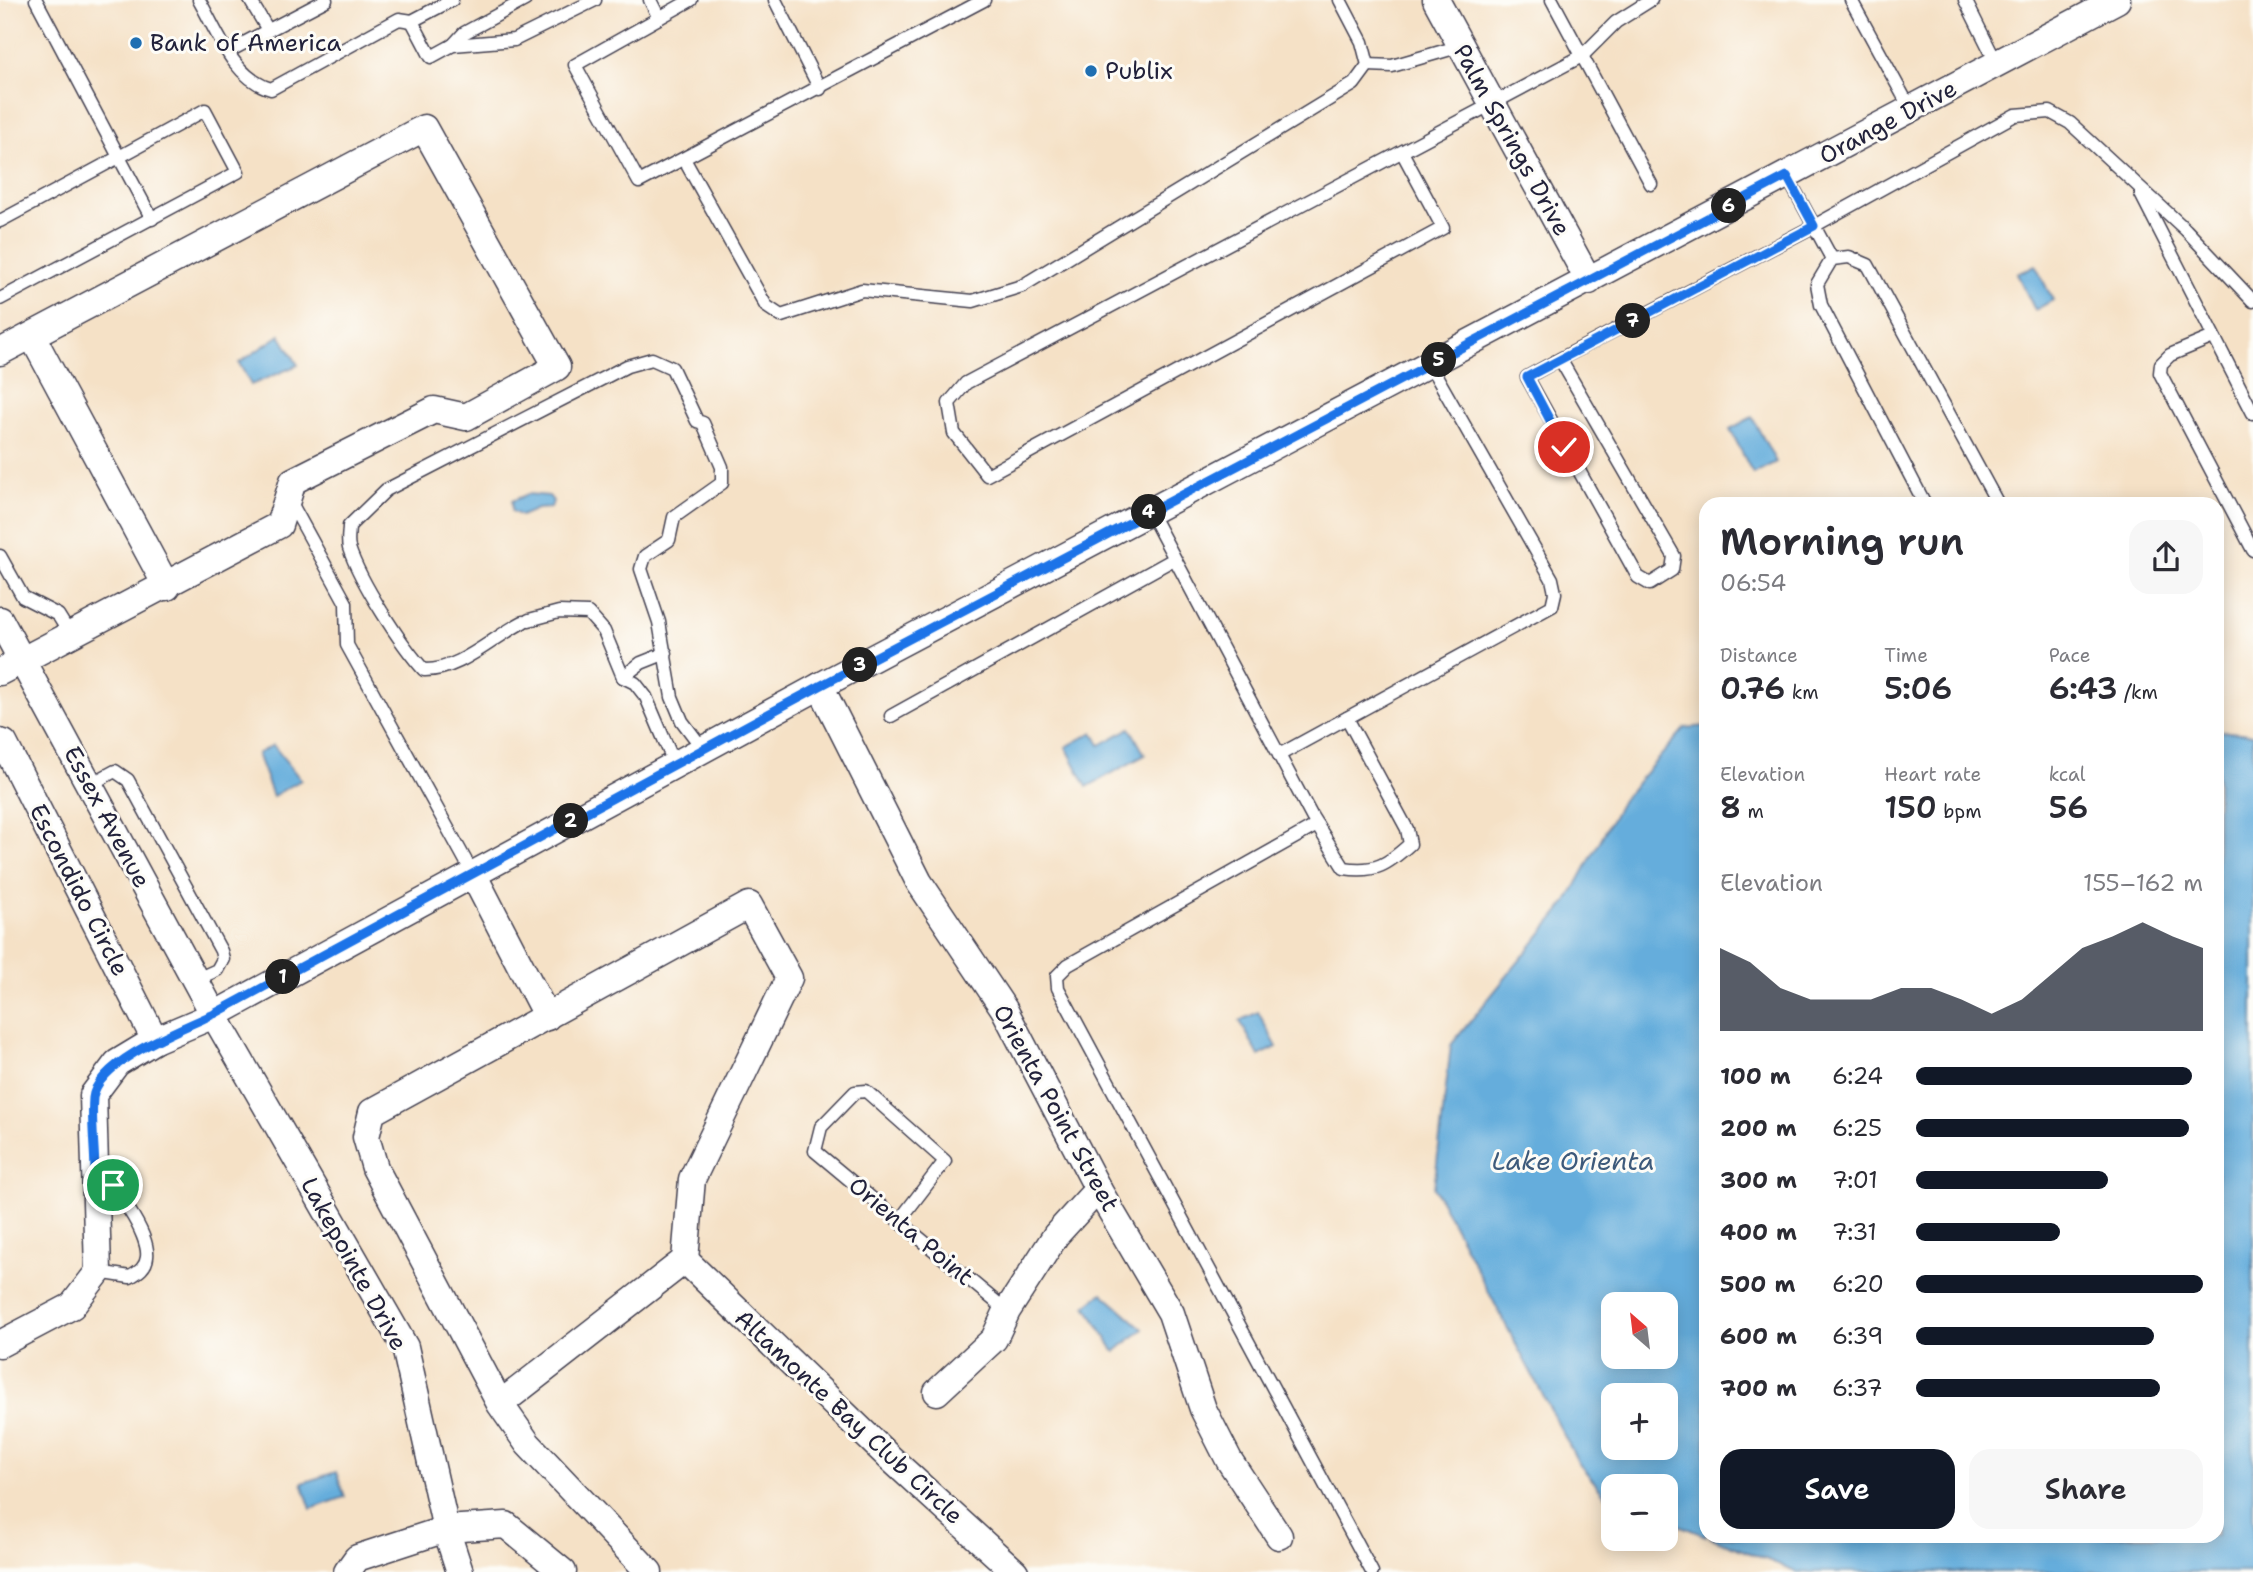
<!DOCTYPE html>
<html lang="en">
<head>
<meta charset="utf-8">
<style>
  body { margin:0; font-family:"Shantell Sans",sans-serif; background:#f7f7f7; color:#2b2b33; height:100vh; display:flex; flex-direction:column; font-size:26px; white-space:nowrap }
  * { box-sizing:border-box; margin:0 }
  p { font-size:23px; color:#7c7c81 }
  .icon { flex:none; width:38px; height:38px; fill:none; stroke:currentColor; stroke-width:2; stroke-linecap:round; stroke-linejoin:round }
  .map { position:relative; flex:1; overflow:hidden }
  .sheet { position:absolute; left:1699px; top:497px; width:525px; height:1046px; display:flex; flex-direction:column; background:#fff; border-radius:21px; box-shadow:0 4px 18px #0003 }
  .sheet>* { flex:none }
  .needle { width:46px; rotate:332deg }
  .fabs { position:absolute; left:1601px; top:1292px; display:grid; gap:14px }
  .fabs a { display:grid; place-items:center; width:77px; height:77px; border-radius:14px; background:#fff; box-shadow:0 4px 18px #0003; font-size:35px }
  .pin { position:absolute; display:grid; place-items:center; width:60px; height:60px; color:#fff; margin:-30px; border:4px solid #fff; border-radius:50%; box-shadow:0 2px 7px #0007 }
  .km { position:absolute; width:35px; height:35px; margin:-18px; border-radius:50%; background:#222; color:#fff; font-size:19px; line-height:35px; text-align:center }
  .round { display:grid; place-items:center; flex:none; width:74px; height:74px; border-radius:21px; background:#f7f7f7 }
  .summary { display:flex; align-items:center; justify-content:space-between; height:119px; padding:0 21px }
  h1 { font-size:38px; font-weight:600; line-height:52px }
  .figures { display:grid; grid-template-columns:repeat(3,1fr); gap:10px; height:119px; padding:7px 21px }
  .figures div { display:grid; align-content:center }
  .figures b { font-size:30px; font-weight:600 }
  .figures small { font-size:19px; font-weight:400 }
  .figures p { font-size:19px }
  .chart { height:196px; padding:14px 21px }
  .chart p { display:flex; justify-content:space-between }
  .chart svg { width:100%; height:126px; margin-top:7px; fill:#111827; opacity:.7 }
  .button { display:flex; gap:14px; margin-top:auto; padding:14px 21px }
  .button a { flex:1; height:80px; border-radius:21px; background:#111827; color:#fff; font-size:28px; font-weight:600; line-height:80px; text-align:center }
  .button a+a { background:#f7f7f7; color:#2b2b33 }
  ul { padding:0 21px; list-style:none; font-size:23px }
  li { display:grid; grid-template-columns:112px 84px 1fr; align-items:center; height:52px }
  li i { height:18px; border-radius:9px; background:#111827 }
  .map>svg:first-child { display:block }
  .water { fill:#65addc; stroke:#44688c; stroke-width:2; fill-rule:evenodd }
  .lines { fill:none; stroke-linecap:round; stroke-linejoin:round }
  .service-casing { stroke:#423f50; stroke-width:15 }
  .minor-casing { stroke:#423f50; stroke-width:29 }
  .service { stroke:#fff; stroke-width:12 }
  .minor { stroke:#fff; stroke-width:26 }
  .route-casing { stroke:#fff; stroke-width:14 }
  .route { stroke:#1a73e8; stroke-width:9 }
  .poi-dot { fill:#1f6fb2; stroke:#fdfcf7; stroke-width:2.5 }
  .labels { text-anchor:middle; stroke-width:6; stroke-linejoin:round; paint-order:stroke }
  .poi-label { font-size:24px; fill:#22223b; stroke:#fdfcf7; text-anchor:start }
  .street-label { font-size:24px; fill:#22223b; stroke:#fdfcf7 }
  .water-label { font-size:26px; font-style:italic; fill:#3d5a7b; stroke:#fdfcf7 }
</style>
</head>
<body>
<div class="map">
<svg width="2253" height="1572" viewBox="0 0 2253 1572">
  <rect width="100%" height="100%" fill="#fdfcf7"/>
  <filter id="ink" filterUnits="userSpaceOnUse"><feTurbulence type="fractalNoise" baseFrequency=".0143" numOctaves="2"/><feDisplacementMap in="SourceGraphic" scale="14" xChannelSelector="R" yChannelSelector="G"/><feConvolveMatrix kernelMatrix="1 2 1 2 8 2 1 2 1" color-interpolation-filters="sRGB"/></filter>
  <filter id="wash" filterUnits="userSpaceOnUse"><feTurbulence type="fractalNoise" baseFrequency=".00686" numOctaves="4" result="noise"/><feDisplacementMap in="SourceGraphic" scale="28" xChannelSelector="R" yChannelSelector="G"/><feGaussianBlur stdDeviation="1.57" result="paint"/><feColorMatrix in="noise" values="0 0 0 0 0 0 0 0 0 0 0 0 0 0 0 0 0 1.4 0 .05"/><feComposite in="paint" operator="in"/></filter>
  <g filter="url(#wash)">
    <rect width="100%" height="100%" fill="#f5e1c6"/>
    <g class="water">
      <polygon points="2035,265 2053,300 2035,310 2017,274"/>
      <polygon points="280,335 298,365 251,385 239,363"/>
      <polygon points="1752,417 1776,462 1753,474 1730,429"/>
      <polygon points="528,494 549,496 553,501 551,508 537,509 521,516 512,511 512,501"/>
      <path d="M1706,726V1536L1666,1520V1486H1614L1613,1499L1605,1495L1579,1464L1434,1188L1451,1045L1567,902L1622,800L1685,728ZM1614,1304H1666V1356H1614ZM1614,1395H1666V1447H1614Z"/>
      <polygon points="1130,728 1145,755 1087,787 1066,747 1093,732 1100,745"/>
      <polygon points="2217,731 2253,734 2253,1572 1798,1572 1709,1537 2217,1536"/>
      <polygon points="273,745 301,780 273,796 257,754"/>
      <polygon points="1258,1012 1277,1047 1259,1056 1240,1021"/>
      <polygon points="1102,1293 1143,1329 1115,1352 1086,1306"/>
      <polygon points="336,1472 345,1497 311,1509 302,1483"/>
    </g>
  </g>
  <g filter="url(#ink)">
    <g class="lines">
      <g class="service-casing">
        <g id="service">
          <path d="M199,0C218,33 233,78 271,89L399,19L412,21L452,0"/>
          <polyline points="250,0 268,30"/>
          <polyline points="650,0 659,18"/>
          <polyline points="691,0 575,65 639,182 984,0"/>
          <polyline points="775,0 820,89"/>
          <polyline points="1552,0 1651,184"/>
          <polyline points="1851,0 1911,110"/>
          <polyline points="1965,0 1997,64"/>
          <polyline points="412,21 431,57 453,45 514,40 595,0"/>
          <polyline points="453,45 464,33 525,0"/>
          <polyline points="229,51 326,0"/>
          <polyline points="1368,65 1392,66 1461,46"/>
          <polyline points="1402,152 1443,228 987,475 954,433 949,403 966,383 1582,56 1616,22 1651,0"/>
          <polyline points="684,159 766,306 781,316 862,290 973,301 1022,286 1354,84 1368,65 1362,42 1340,0"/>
          <polyline points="1787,176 1832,259"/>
          <polyline points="2141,194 2253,413"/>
          <polyline points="0,221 119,157 152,219"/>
          <polyline points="0,299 238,172 205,110 119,157 36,0"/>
          <polyline points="2213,337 2170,355 2161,364 2160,373 2253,550"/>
          <polyline points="1560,359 1674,556 1672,570 1650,584 1638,577 1527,377 1560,359 1814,226 2015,115 2050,112 2070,123 2186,230 2253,301"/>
          <polyline points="290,501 346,603 347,645 473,874"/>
          <polyline points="1925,504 1821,305 1817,284 1832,259 1849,257 1868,265 1998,504"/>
          <path d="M1150,512L1312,817L1344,868C1376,873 1388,864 1410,844L1407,829L1347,718"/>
          <polyline points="0,556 23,597 58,615 71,636"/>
          <polyline points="529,620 559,612 588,613 604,631 623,677 635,683 646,697 675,765"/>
          <path d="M523,622C492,638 459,671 424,670C400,644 360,581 349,548C347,541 349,532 349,526L386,490L627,366L652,359L672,368L697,421L703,423L722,467V483L674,517L669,540L645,556L641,569L659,622L672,697L682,721L703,749"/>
          <polyline points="623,677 641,663 666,653"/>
          <polyline points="891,716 1174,559"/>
          <polyline points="1279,755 1552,606 1555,593 1552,579 1430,365"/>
          <polyline points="91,784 115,771 128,780 221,951 223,959 217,970 195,980"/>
          <polyline points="1317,825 1068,965 1057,976 1058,988 1372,1572"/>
          <path d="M95,1174C114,1182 150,1235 147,1257C146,1267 139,1272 130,1277L98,1272"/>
          <polyline points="899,1221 945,1161 866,1091 855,1092 821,1127 815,1151 1007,1311"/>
        </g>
      </g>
      <g class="minor-casing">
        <g id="minor">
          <polyline points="1436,0 1589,281"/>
          <polyline points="32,336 167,587"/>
          <polyline points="0,352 424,128 557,367 466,417 434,410 293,481 279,525 0,672"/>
          <polyline points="0,620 214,1015 405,1347 446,1529 460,1572"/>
          <polyline points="820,686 919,882 1004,1009 1098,1189 1171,1313 1203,1409 1229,1460 1279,1536"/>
          <polyline points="0,742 4,743 155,1040 117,1063 93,1095 98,1272 72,1306 0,1344"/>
          <polyline points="473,874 547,1017"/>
          <polyline points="155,1040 214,1015 820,686 2117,0"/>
          <polyline points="685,1260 890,1458 1015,1572"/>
          <polyline points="937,1392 994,1339 1007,1311 1056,1235 1098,1189"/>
          <polyline points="500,1404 685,1260 692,1179 789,978 749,905 372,1112 366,1137 375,1168 500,1404 528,1444 649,1572"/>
          <polyline points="347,1572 357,1558 446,1529 506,1525 563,1572"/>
        </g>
      </g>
      <use href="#service" class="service"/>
      <use href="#minor" class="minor"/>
    </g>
  </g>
  <g class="lines" filter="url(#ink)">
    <g class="route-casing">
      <path id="route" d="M113,1185L95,1174C95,1149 91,1122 93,1098C97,1061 183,1028 214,1014L820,686L1787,176L1814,226L1527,377L1564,447"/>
    </g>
    <use href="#route" class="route"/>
  </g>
  <g class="poi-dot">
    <circle cx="136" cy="43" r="7"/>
    <circle cx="1091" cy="71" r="7"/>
  </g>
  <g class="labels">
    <g class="poi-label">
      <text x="150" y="51">Bank of America</text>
      <text x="1105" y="79">Publix</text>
    </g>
    <g class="street-label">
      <text transform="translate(1888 122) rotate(-28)" y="8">Orange Drive</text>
      <text transform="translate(1512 140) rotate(61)" y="8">Palm Springs Drive</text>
      <text transform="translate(107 817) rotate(62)" y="8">Essex Avenue</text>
      <text transform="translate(79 890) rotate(63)" y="8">Escondido Circle</text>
      <text transform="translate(1056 1108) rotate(61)" y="8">Orienta Point Street</text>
      <text transform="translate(911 1231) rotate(40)" y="8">Orienta Point</text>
      <text transform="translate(354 1264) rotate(61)" y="8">Lakepointe Drive</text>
      <text transform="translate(849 1417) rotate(43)" y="8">Altamonte Bay Club Circle</text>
    </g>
    <g class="water-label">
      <text x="1573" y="1170">Lake Orienta</text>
    </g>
  </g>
</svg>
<div class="fabs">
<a><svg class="needle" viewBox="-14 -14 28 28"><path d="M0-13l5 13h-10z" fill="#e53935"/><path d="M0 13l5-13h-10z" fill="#7c7c81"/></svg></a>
<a>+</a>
<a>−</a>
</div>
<div class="pin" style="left:113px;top:1185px;background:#1e9e55"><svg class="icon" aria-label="arrive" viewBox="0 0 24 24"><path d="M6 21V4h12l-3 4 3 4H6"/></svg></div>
<div class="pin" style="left:1564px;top:447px;background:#d93025"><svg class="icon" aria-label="check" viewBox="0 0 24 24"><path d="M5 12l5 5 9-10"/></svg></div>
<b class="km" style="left:283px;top:977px">1</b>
<b class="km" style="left:571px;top:821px">2</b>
<b class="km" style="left:860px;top:665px">3</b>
<b class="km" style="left:1149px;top:512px">4</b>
<b class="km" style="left:1439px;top:360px">5</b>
<b class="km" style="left:1729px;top:206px">6</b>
<b class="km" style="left:1633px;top:321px">7</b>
<section class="sheet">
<div class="summary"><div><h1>Morning run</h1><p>06:54</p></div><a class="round"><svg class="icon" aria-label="share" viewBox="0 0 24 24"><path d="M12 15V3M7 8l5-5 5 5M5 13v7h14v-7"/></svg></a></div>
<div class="figures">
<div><p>Distance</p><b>0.76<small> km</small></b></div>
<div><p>Time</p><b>5:06</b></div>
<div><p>Pace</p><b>6:43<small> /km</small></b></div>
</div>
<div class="figures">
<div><p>Elevation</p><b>8<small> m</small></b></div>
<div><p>Heart rate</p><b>150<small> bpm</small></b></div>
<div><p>kcal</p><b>56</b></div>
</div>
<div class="chart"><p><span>Elevation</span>155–162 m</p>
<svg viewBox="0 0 160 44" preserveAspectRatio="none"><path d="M0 44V15L10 20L20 29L30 33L40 33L50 33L60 29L70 29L80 33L90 38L100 33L110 24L120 15L130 11L140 6L150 11L160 15V44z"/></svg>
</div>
<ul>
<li><b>100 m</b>6:24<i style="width:96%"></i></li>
<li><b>200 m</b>6:25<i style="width:95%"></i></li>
<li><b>300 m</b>7:01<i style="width:67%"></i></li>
<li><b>400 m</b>7:31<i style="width:50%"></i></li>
<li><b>500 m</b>6:20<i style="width:100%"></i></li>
<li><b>600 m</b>6:39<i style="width:83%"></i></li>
<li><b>700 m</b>6:37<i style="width:85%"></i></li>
</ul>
<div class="button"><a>Save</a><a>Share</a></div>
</section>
</div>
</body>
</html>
